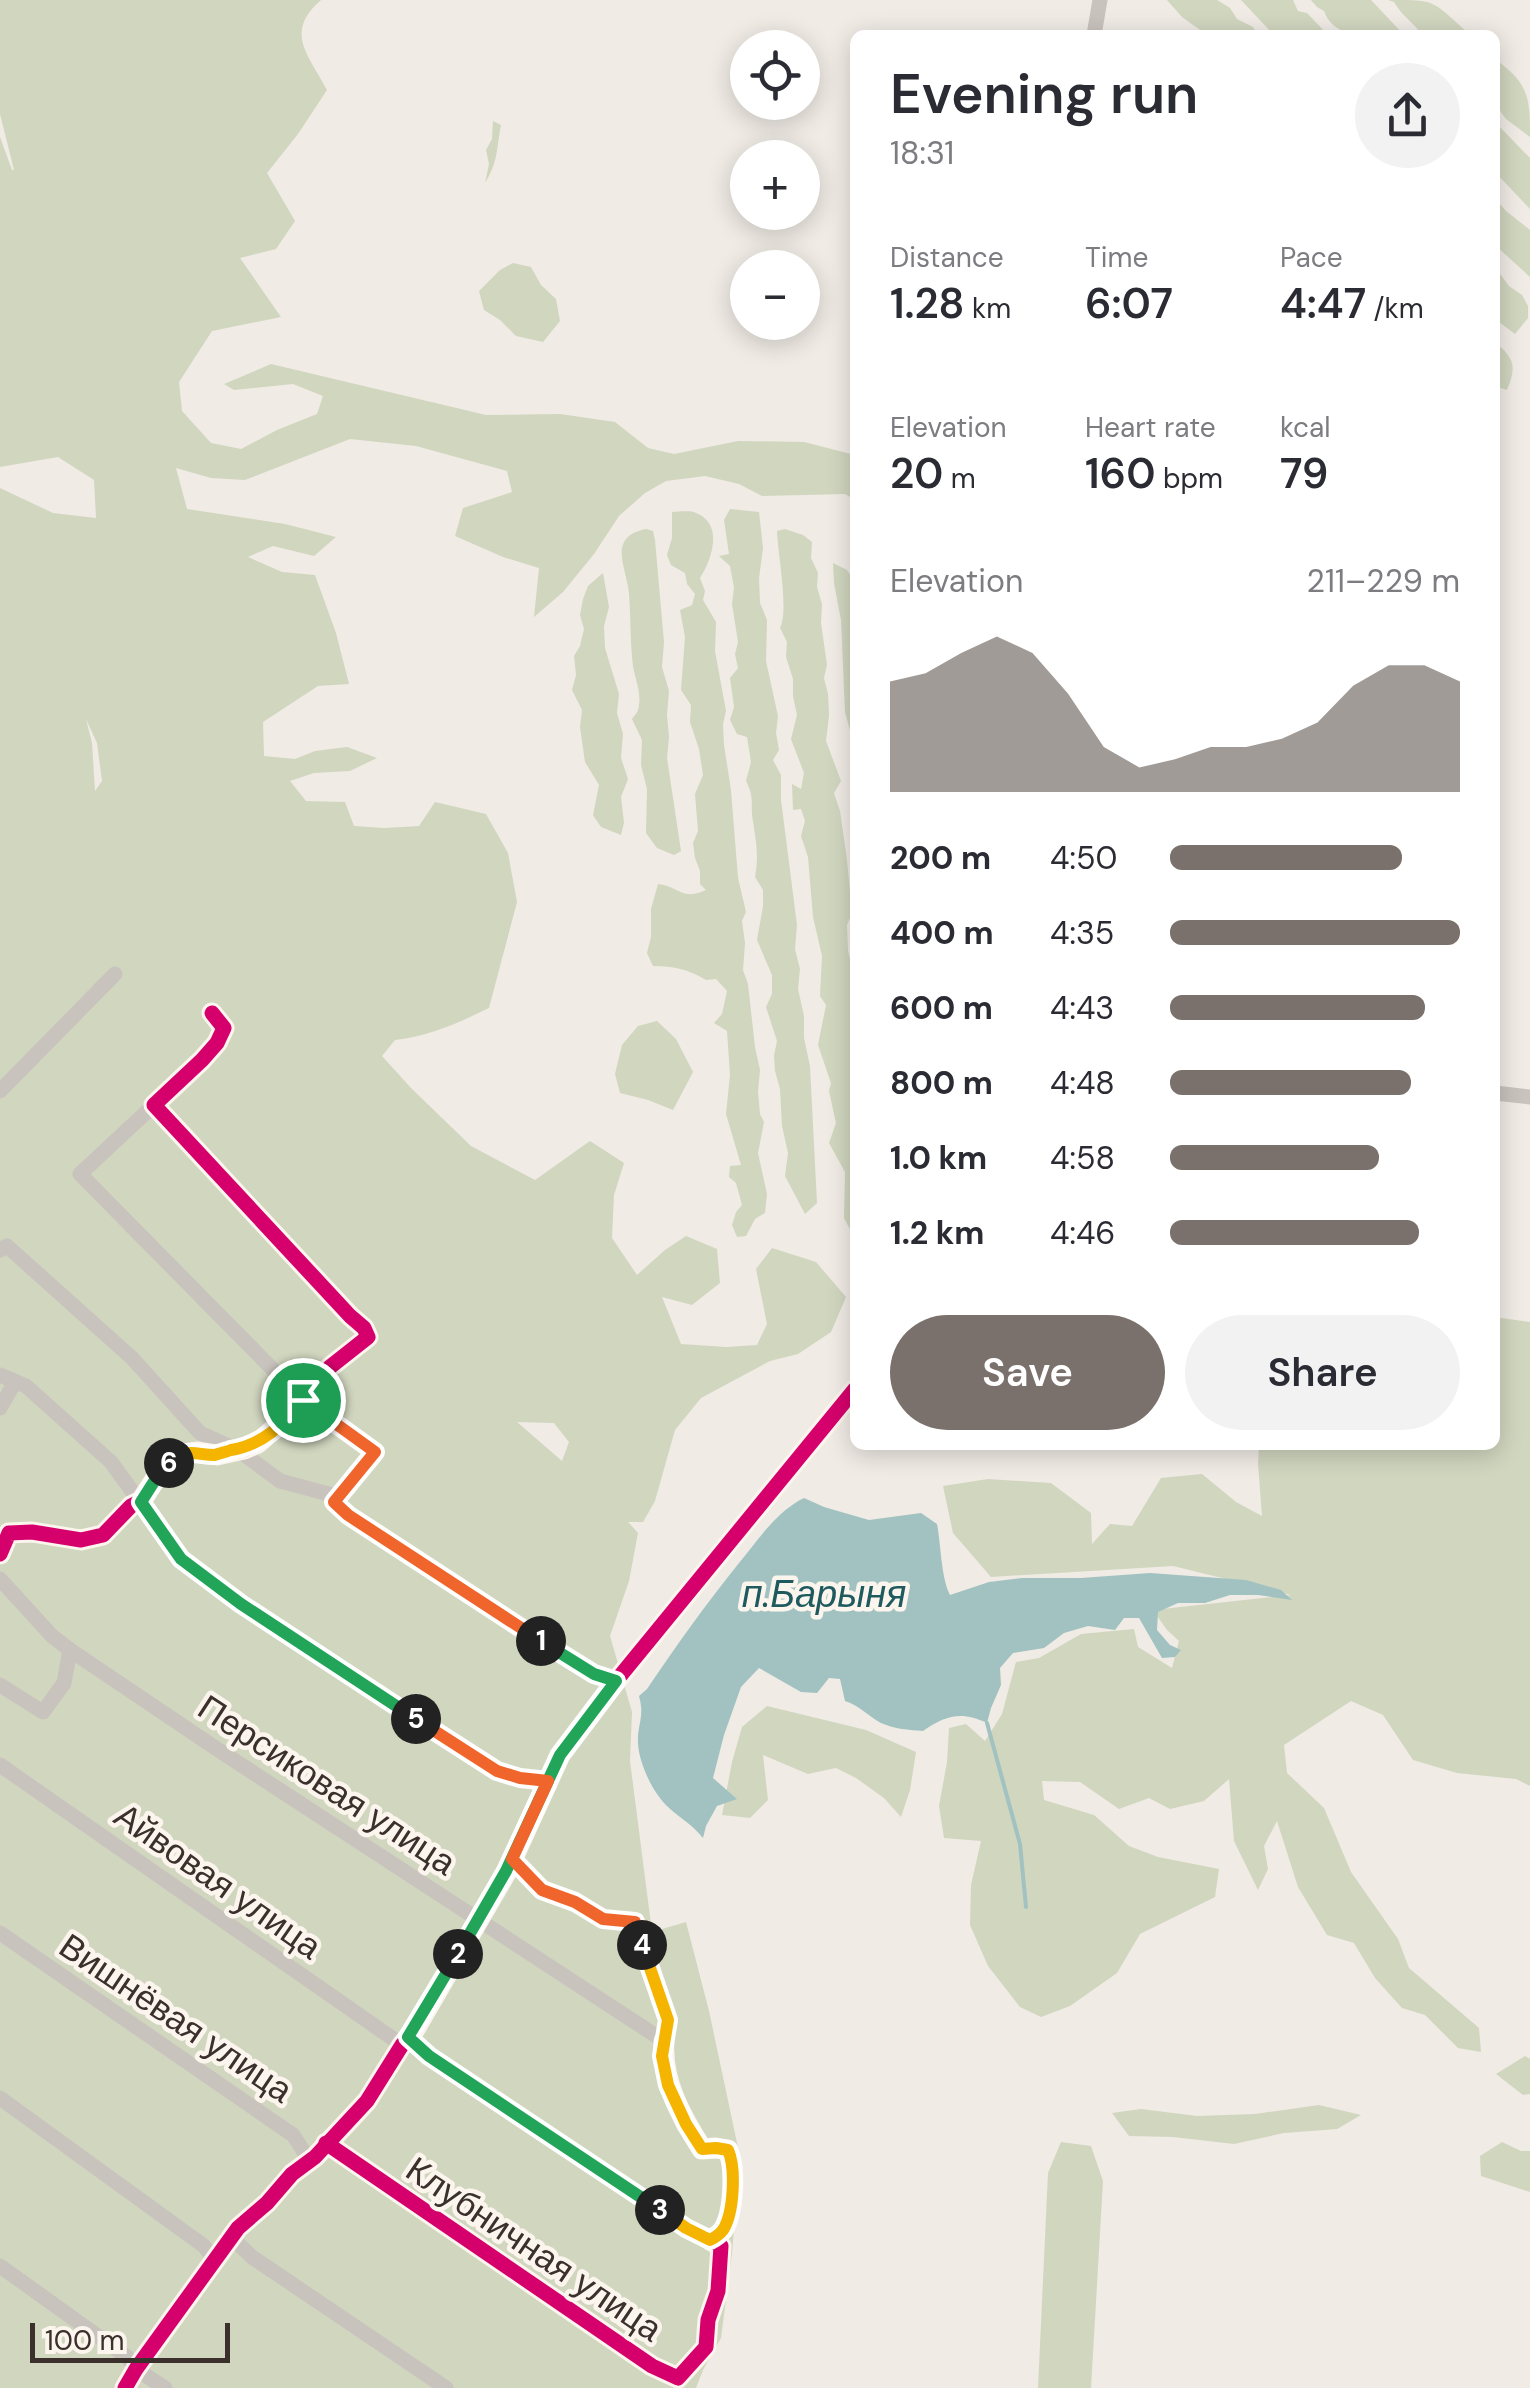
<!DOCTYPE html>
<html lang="en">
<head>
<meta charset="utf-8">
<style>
  body { margin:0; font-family:"DM Sans",sans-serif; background:#f2f2f3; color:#2b2b33; height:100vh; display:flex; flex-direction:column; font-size:38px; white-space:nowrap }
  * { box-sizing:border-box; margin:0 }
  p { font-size:32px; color:#7c7c81 }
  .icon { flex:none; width:55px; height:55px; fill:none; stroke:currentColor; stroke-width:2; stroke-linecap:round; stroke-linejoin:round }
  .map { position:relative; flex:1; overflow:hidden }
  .panel { position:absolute; left:850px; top:30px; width:650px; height:1420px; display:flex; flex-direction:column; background:#fff; border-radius:15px; box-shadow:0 5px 25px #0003 }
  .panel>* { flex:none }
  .fabs { position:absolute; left:730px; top:30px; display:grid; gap:20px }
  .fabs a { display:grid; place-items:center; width:90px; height:90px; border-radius:50%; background:#fff; box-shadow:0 5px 25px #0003; font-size:50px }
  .scale { position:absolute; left:30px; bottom:25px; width:200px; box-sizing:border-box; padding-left:10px; border:5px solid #3b302b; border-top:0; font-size:28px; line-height:35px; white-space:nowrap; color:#3b302b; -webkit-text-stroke:8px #fbf5ee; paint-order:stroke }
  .pin { position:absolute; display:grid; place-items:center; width:85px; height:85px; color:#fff; margin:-42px; border:5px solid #fff; border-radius:50%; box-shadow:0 2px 10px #0007 }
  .km { position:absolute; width:50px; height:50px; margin:-25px; border-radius:50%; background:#222; color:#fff; font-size:28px; line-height:50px; text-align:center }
  .round { display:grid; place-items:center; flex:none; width:105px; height:105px; border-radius:52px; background:#f2f2f3 }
  .summary { display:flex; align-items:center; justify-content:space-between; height:170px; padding:0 40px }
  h1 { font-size:55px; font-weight:600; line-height:75px }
  .stats { display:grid; grid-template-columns:repeat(3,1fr); gap:15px; height:170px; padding:10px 40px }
  .stats div { display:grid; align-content:center }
  .stats b { font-size:42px; font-weight:600 }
  .stats small { font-size:28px; font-weight:400 }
  .stats p { font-size:28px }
  .chart { height:280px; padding:20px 40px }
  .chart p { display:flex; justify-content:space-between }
  .chart svg { width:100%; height:180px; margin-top:10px; fill:#7a716c; opacity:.7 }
  .action { display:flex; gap:20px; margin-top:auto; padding:20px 40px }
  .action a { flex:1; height:115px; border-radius:60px; background:#7a716c; color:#fff; font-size:40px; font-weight:600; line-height:115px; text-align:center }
  .action a+a { background:#f2f2f3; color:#2b2b33 }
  ul { padding:0 40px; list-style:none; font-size:32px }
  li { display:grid; grid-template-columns:160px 120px 1fr; align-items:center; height:75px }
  li i { height:25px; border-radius:12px; background:#7a716c }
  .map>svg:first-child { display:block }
  .green { fill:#d1d6bf; fill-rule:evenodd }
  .water { fill:#a1c2c1 }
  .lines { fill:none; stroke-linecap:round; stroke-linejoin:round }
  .stream { stroke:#a1c2c1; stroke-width:4 }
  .street { stroke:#c9c3be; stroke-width:15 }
  .cycleway-casing { stroke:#fbf5ee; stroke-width:21 }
  .cycleway { stroke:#d6006c; stroke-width:15 }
  .split-1-casing { stroke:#fff; stroke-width:20 }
  .split-2-casing { stroke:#fff; stroke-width:20 }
  .split-3-casing { stroke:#fff; stroke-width:20 }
  .split-4-casing { stroke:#fff; stroke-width:20 }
  .split-5-casing { stroke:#fff; stroke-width:20 }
  .split-6-casing { stroke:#fff; stroke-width:20 }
  .split-7-casing { stroke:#fff; stroke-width:20 }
  .split-1 { stroke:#f0652b; stroke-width:12 }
  .split-2 { stroke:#22a559; stroke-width:12 }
  .split-3 { stroke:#22a559; stroke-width:12 }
  .split-4 { stroke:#f5b400; stroke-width:12 }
  .split-5 { stroke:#f0652b; stroke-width:12 }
  .split-6 { stroke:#22a559; stroke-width:12 }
  .split-7 { stroke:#f5b400; stroke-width:12 }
  .labels { text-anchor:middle; stroke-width:9; stroke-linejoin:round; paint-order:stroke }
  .street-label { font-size:35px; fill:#3b302b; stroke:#fbf5ee }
  .water-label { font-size:38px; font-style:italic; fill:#1f5a5e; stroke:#fbf5ee }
</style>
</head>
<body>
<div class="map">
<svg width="1530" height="2388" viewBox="0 0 1530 2388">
  <rect width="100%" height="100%" fill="#f0ebe5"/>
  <g class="green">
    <path d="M0,0H321C284,32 308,54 327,90L298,134L267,173L295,221L276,249L240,258L281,317L212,331L179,382L182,411L211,443L241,449L277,430L317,414L323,396L293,384L234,390L224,384L271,364L486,415L560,414L615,422L648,448L674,454L738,441L804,442L855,455V500L845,494L762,496L739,484L705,476L666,481L645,493L619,516L594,554L563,592L534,617L539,568L503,557L455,536L463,508L512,492L507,471L416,446L350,439L245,480L211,478L176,468L187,509L285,524L336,537L314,556L273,546L248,557L282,572L315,575L336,633L349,684L318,686L263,722L264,756L295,759L315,751L347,747L377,758L350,771L314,773L290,781L306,801L345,802L354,826L384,828L419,826L435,802L486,814L508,853L517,902L489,1008C458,1023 430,1036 395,1040L382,1056L411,1088L471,1146L535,1180L590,1141L624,1163L614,1195L612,1238L637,1275L665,1250L686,1236L717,1249L720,1283L692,1305L662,1297L681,1344L726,1347L757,1345L767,1324L756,1269L772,1248L816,1262L846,1297L831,1332L798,1354L770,1361L701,1398L675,1430L655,1501L643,1522H628L638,1533L629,1581L610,1636L632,1712L630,1761L652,1932L686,1922L709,2011L740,2157L732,2253L721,2338L703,2370L696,2388H0V488L53,513L96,518L94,480L58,457L0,467V137L12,170H14L0,114ZM86,719L97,743L102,781L95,791L92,743ZM517,1422L554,1423L569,1442L562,1461Z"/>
    <polygon points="1167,0 1217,0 1230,8 1237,19 1253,27 1258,35 1207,35 1182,17"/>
    <polygon points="1241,0 1293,0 1298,11 1307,13 1328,35 1274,35"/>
    <path d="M1311,0H1371L1404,35C1376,35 1336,43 1324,11L1317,7Z"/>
    <path d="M1388,0C1437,0 1431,0 1466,31L1467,35H1422C1414,23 1402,16 1394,2Z"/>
    <path d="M1495,59C1529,84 1530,97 1530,137L1506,119L1495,104Z"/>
    <path d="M493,121L501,125C496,149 499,160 485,183L489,164L486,150L492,139Z"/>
    <polygon points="1495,122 1530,158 1530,209 1495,172"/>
    <polygon points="1495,198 1506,211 1530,230 1530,277 1495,245"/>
    <polygon points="513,263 531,267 541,285 556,299 560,321 543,342 516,336 500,320 484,310 479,291 500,270"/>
    <polygon points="1495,267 1509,286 1522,295 1528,306 1528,318 1515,334 1495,319"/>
    <path d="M1495,342C1514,358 1517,366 1507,390L1497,387L1495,385Z"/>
    <path d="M730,509L759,512L763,548L759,578L760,603L767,620L766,661L778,716L776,733L779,750L773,760L781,775V800L797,925L795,949L800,969L798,989L804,1016V1038L810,1066L817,1203L805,1214L785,1176L788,1153L782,1126L780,1089L775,1071L774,1056L777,1041L766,1007L772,994V975L757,940L763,906V890L755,877C759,854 756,842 753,821C750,804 755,798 746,781L751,762L747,737L737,734L730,720L734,707L730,678L738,668L735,654L738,642L732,604L734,588L730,566L719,556L729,554L724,520Z"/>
    <path d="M672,512C679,512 690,510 696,513C724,524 712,559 700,578L705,591L703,600L716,622L715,651L726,711L723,724L724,745L731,790L738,878L746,912L742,921L745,943L743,970L748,984L755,1047L760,1070L758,1091L760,1114L764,1122L758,1153L767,1194L765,1213L755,1219L746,1236L737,1237L732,1225L736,1212L742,1205L736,1183L729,1177L730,1166L741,1165L726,1114L730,1075L727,1031L714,1023L722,1014L727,991L716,979L706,980C688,969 673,966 653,966L647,953L651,937V909L658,884C681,887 681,901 706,890L700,884V871L695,858L693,843L698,831L695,794L703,775L699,749L690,722L691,705L681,690L685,637L680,610L692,605L695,594L687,584L685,573L671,565L667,555L672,538Z"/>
    <path d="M646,529L653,531L655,540L664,642L662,667L669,691L667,715L669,737L667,758L681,851L674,855L657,848L646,833L647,789L641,765L642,740L632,719C637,712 638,713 639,705C641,691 635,679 633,666C630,642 631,618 629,594C627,568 606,537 646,529Z"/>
    <path d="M785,529L803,535L812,542L811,558L818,573L817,587L822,604L821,623L827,665L824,678L828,694L829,715L826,741L841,781L834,793L840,811L847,860L852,913L847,925L848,951L855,980V1236L853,1235L844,1218L845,1172L829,1143L836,1123L829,1091L831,1083L818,1045L826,1005L820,996L822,956L813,917L808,857L801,836L805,821L801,809L793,810L792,784L801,789L804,773L791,739L797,715L793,696V679L786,657L787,642L780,628C789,610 778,556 777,531Z"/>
    <polygon points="833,563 847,570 855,582 855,769 852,738 845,712 841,620 834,583"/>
    <polygon points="603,573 609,607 604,626 605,648 619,694 617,713 623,734 621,758 628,779 621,797 624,823 621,835 601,827 593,815 599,785 585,762 580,727 582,710 572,690 576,675 574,656 580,646 584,629 580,615 583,599 588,586"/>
    <polygon points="657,1021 676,1039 693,1072 673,1110 648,1100 620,1093 615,1074 622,1045 638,1026"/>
    <polygon points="1495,1317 1530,1322 1530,1786 1516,1779 1457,1773 1413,1760 1383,1715 1351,1701 1284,1745 1287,1773 1324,1808 1351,1872 1398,1939 1409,1968 1479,2028 1481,2052 1458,2048 1425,2015 1402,2008 1375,1978 1354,1943 1327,1935 1298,1887 1277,1821 1264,1846 1268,1869 1258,1890 1234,1841 1229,1779 1204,1801 1170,1809 1149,1798 1119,1809 1080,1782 1042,1781 1044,1800 1094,1815 1129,1846 1158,1857 1219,1869 1215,1897 1140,1934 1117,1973 1070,2006 1041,2017 1020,2007 988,1966 970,1925 971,1885 981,1841 944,1838 939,1806 947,1762 949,1728 966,1724 985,1741 1002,1714 1016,1662 1039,1658 1081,1634 1134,1629 1138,1647 1172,1668 1179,1641 1167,1630 1153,1610 1291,1595 1173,1566 991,1577 953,1533 943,1486 988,1479 1051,1483 1091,1513 1092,1544 1110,1524 1132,1526 1161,1478 1202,1474 1236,1502 1262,1516 1258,1464 1259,1445 1495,1445"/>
    <polygon points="767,1706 866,1730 916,1752 910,1790 901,1817 884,1798 856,1778 836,1768 808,1774 763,1755 768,1800 750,1818 722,1815 732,1762 742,1727"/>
    <polygon points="1525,2056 1530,2059 1530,2094 1523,2095 1496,2074"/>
    <polygon points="1319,2105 1361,2115 1337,2129 1284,2133 1234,2144 1173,2137 1129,2136 1112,2113 1141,2109 1197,2116 1255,2114"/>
    <polygon points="1061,2142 1091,2146 1103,2181 1091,2388 1038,2388 1048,2173"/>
    <polygon points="1502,2142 1521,2151 1530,2151 1530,2192 1481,2176 1480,2156"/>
  </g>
  <path class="water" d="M804,1498L824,1507L869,1520L921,1513L937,1524C941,1544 941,1578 950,1595L989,1582L1022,1578H1081L1150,1573L1246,1580L1281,1590L1292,1600L1258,1595H1230L1205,1603H1178L1158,1612L1157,1630L1170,1645L1181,1650L1175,1657L1162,1658L1139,1618H1124L1115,1630L1088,1626L1064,1633L1044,1648L1013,1653L1000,1668L1001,1685L991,1708L987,1723C962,1711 946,1715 923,1731C909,1730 895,1729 881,1723C868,1716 860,1706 845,1701L840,1679L829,1678L817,1693L801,1692L759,1668L741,1687L724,1735L713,1778L737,1799L717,1806L706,1826L703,1838C692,1824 681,1819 668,1807C653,1793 639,1764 638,1743C637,1725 645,1717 639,1696L647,1689C676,1646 706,1604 739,1563C758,1540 777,1511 804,1498Z"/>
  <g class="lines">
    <polyline class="stream" points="987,1723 1020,1844 1026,1907"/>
    <g class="street">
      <polyline points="1094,35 1100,0"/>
      <polyline points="0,1091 115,974"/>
      <polyline points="1495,1093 1530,1097"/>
      <polyline points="154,1105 80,1174 303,1400 375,1452 335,1502"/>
      <polyline points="0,1250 7,1246 132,1358 200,1433 238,1450 280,1481 329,1494 348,1515 493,1612 594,1674 616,1681"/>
      <polyline points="0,1375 26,1386 111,1462 181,1559 241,1604 497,1771 520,1778 548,1781"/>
      <polyline points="0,1408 15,1382"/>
      <polyline points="0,1554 9,1533 32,1532 81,1540 103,1535 131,1506 141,1501 162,1469 178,1455 198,1452 217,1455 244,1449 258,1443 295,1410 330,1367 368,1337 364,1328 350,1316 154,1105 202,1060 217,1043 224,1028 212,1013"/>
      <polyline points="0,1579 52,1636 70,1650 220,1751 664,2041 668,2020 635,1922 603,1919 575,1902 542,1890 512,1859"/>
      <polyline points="0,1685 43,1712 64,1683 70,1650"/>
      <polyline points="0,1765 402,2045"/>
      <polyline points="0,1933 293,2135 310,2161"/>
      <polyline points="408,2037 429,2056 687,2228 710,2240"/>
      <polyline points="0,2098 204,2246 214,2259"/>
      <path d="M326,2143L652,2366L678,2378L706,2347L708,2320L718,2291L721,2246L710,2240C716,2237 719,2235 723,2230C734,2213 736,2168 728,2150L716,2148L702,2149C681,2116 661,2081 664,2041"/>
      <polyline points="232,2238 252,2257 446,2388"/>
      <polyline points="0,2266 127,2357 136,2369 165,2388"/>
      <polyline points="125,2388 136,2369 238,2228 267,2203 292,2174 315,2157 367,2101 402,2045 415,2029 507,1871 560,1755 616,1681 855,1389"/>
    </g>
    <g class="cycleway-casing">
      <g id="cycleway">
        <polyline points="0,1554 9,1533 32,1532 81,1540 103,1535 131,1506 141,1501 162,1469 178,1455 198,1452 217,1455 244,1449 258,1443 295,1410 330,1367 368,1337 364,1328 350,1316 154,1105 202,1060 217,1043 224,1028 212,1013"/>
        <path d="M326,2143L652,2366L678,2378L706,2347L708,2320L718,2291L721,2246L710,2240C716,2237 719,2235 723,2230C734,2213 736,2168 728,2150L716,2148L702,2149C681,2116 661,2081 664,2041"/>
        <polyline points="125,2388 136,2369 238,2228 267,2203 292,2174 315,2157 367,2101 402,2045 415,2029 507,1871 560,1755 616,1681 855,1389"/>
      </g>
    </g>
    <use href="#cycleway" class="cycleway"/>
  </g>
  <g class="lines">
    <g class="split-1-casing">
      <polyline id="split-1" points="303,1400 375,1452 334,1502 348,1515 541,1641"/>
    </g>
    <g class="split-2-casing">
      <polyline id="split-2" points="458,1954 506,1871 560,1755 616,1681 594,1674 541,1641"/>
    </g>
    <g class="split-3-casing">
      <polyline id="split-3" points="458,1954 408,2037 429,2056 660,2210"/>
    </g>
    <g class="split-4-casing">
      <path id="split-4" d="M642,1945L668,2020L662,2056L668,2085L686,2124L702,2149L716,2148L728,2150C736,2168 734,2213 723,2230C719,2235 716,2237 710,2240L686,2228L660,2210"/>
    </g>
    <g class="split-5-casing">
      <polyline id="split-5" points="416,1719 497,1771 520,1778 548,1781 512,1859 542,1890 575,1902 603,1919 635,1922 642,1945"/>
    </g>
    <g class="split-6-casing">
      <polyline id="split-6" points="169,1463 162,1469 141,1502 181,1559 241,1604 416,1719"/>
    </g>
    <g class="split-7-casing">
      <path id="split-7" d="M169,1463C188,1447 195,1455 215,1455C217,1454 229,1451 231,1450C263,1445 283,1424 303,1400"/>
    </g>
    <use href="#split-1" class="split-1"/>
    <use href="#split-2" class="split-2"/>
    <use href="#split-3" class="split-3"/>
    <use href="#split-4" class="split-4"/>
    <use href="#split-5" class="split-5"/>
    <use href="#split-6" class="split-6"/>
    <use href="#split-7" class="split-7"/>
  </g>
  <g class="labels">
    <g class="street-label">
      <text transform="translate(327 1785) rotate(33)" y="12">Персиковая улица</text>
      <text transform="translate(218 1881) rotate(35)" y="12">Айвовая улица</text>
      <text transform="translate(176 2018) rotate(34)" y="12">Вишнёвая улица</text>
      <text transform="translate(534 2249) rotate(34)" y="12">Клубничная улица</text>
    </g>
    <g class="water-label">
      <text x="824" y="1607">п.Барыня</text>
    </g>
  </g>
</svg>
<div class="fabs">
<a><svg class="icon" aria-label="locate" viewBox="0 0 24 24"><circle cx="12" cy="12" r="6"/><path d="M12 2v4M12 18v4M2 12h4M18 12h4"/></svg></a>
<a>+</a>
<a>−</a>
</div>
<div class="scale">100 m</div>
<div class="pin" style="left:303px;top:1400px;background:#1e9e55"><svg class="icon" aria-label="arrive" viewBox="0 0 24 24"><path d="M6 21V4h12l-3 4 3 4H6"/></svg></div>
<b class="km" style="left:541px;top:1641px">1</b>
<b class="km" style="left:458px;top:1954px">2</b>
<b class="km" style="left:660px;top:2210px">3</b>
<b class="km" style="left:642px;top:1945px">4</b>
<b class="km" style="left:416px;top:1719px">5</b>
<b class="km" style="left:169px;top:1463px">6</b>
<section class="panel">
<div class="summary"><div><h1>Evening run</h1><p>18:31</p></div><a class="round"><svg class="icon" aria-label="share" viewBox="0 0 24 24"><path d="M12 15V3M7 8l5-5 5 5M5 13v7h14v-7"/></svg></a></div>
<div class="stats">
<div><p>Distance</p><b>1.28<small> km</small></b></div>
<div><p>Time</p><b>6:07</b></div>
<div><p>Pace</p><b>4:47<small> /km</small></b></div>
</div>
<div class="stats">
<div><p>Elevation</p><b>20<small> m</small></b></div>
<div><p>Heart rate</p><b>160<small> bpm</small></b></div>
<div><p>kcal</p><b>79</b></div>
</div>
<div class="chart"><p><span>Elevation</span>211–229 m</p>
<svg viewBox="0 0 160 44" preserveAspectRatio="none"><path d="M0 44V17L10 15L20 10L30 6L40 10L50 20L60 33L70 38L80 36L90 33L100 33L110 31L120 27L130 18L140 13L150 13L160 17V44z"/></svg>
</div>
<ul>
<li><b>200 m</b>4:50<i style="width:80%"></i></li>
<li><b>400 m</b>4:35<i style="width:100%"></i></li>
<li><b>600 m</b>4:43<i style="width:88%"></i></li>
<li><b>800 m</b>4:48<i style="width:83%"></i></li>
<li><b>1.0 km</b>4:58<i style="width:72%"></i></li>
<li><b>1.2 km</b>4:46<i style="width:86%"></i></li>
</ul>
<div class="action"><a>Save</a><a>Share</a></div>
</section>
</div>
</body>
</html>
